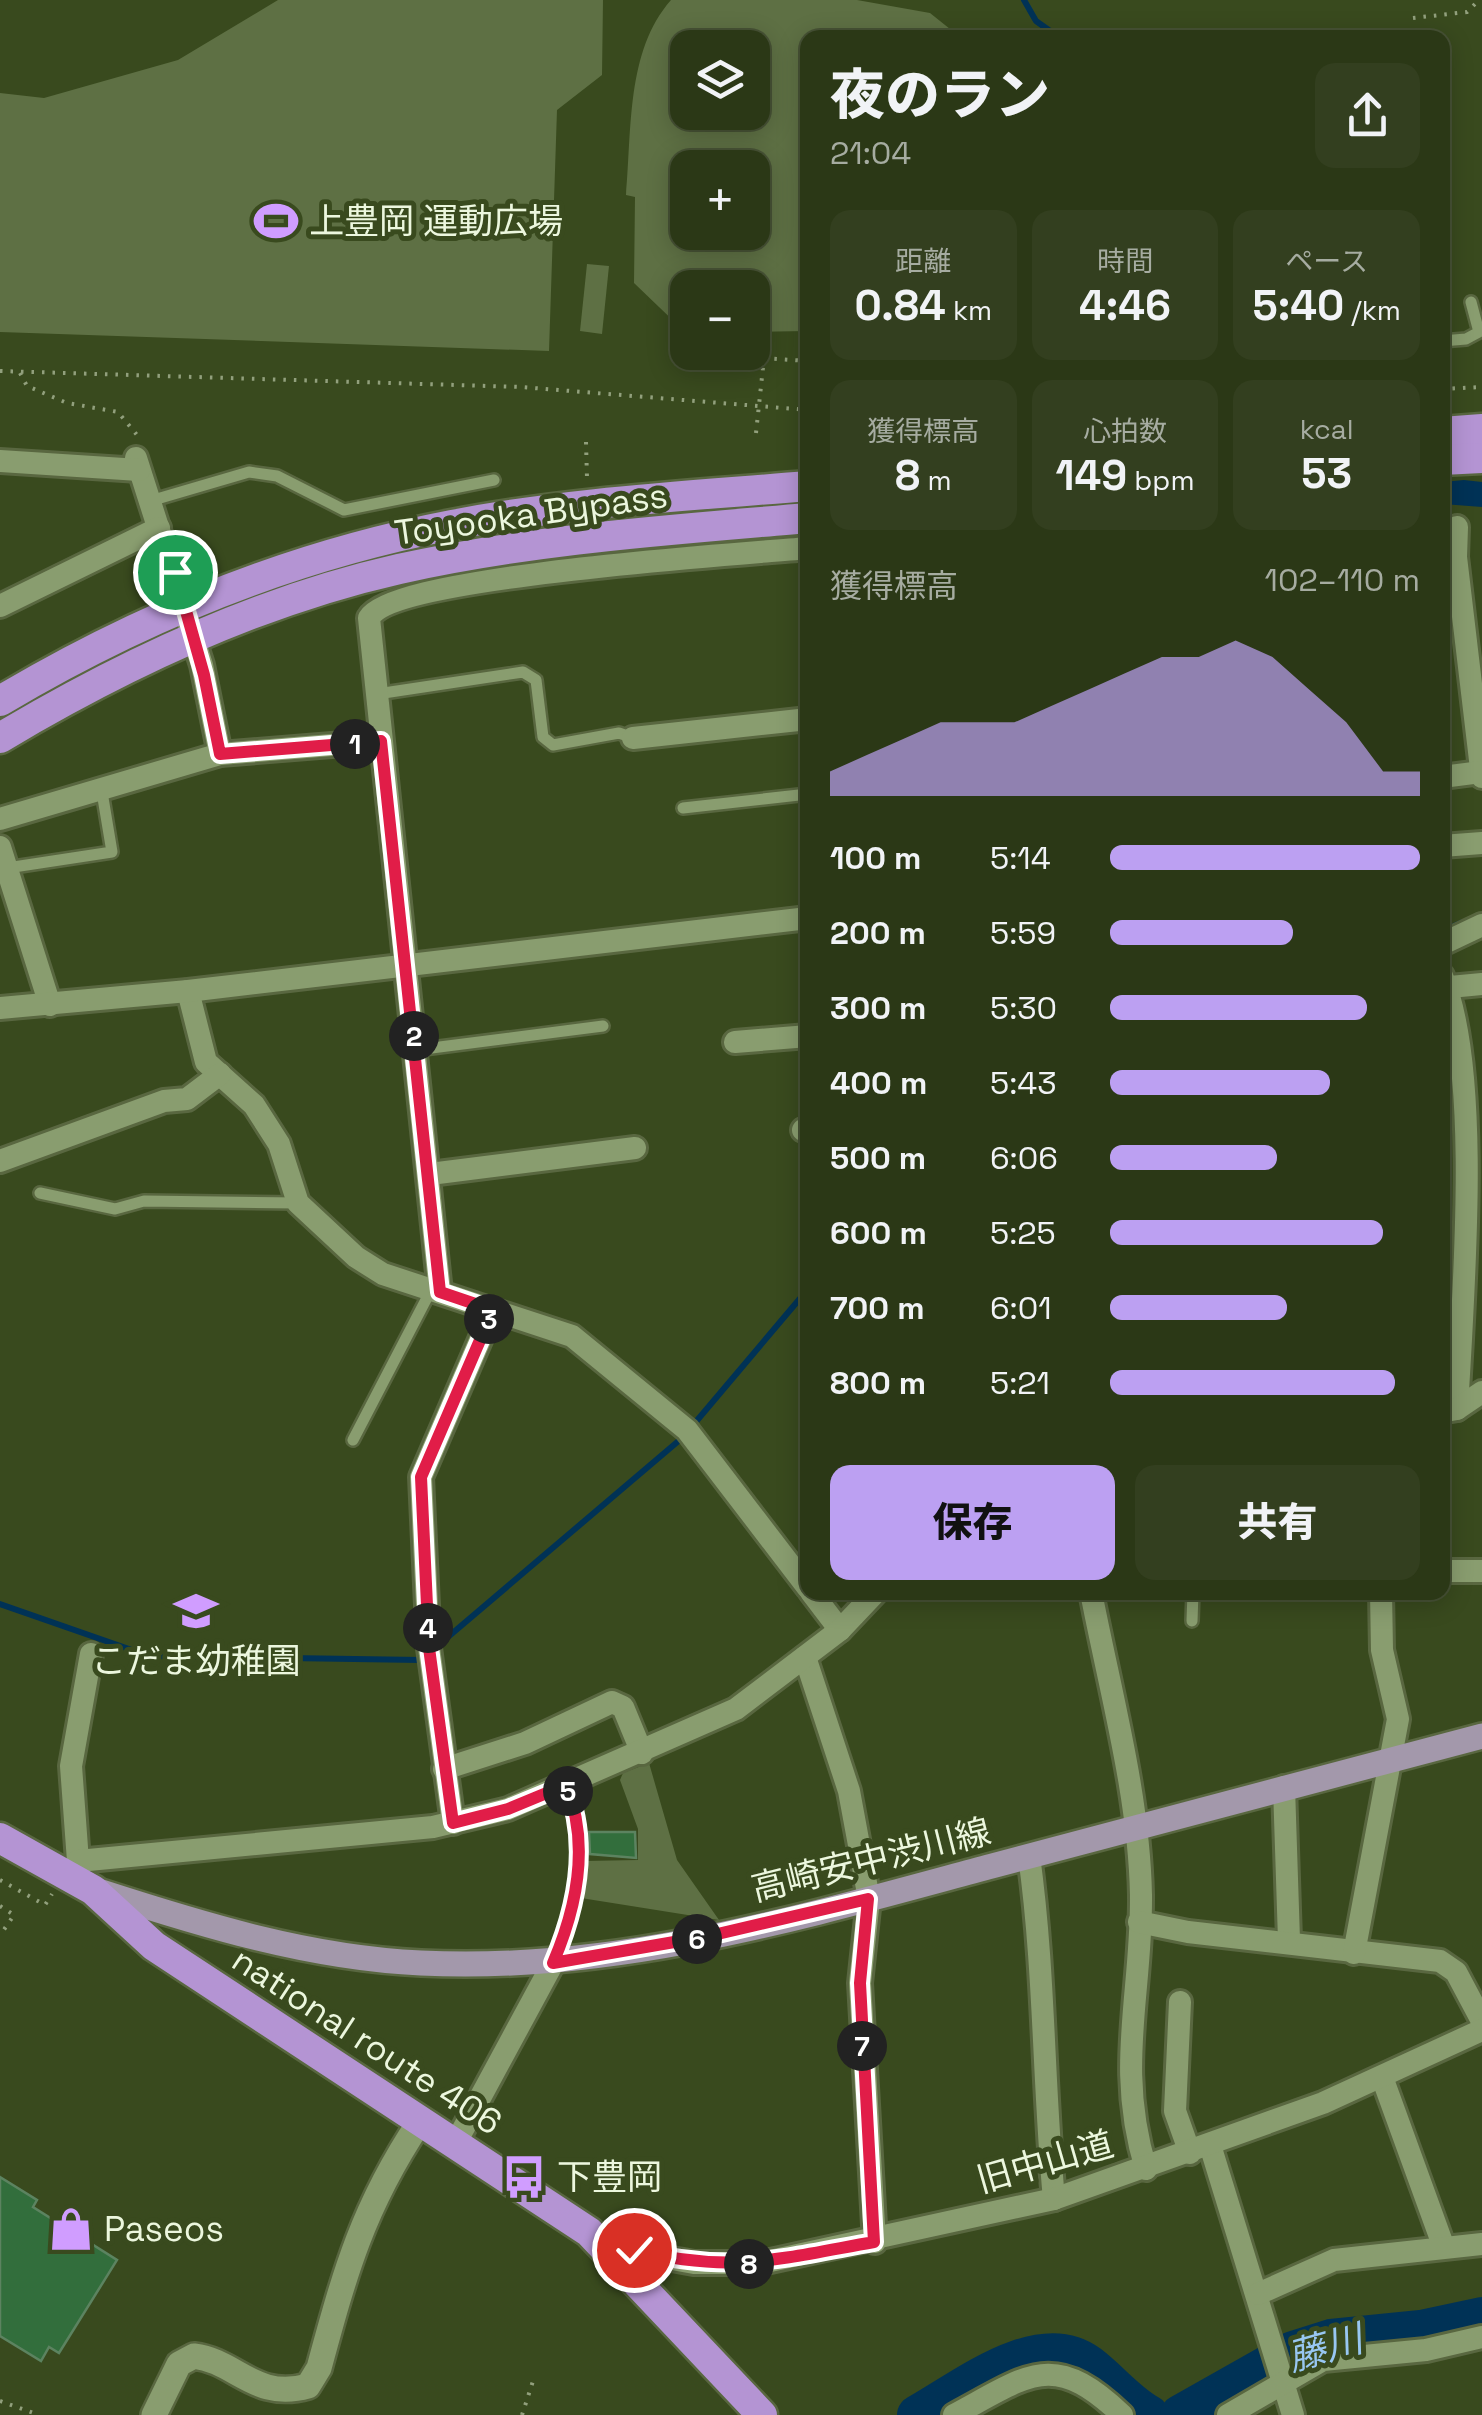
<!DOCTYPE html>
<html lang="ja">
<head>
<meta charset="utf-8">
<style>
  body { margin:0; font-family:"Space Grotesk","Noto Sans JP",sans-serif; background:#333f1f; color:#f1f3f6; height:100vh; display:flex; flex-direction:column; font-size:38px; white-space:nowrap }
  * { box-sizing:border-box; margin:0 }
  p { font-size:32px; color:#a6aca1 }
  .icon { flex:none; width:55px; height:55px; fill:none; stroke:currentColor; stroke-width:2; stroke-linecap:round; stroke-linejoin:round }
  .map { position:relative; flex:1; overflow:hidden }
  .panel { position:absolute; left:800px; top:30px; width:650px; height:1570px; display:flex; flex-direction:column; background:#2b3816; border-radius:20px; box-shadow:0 5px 25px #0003,0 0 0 2px #475235 }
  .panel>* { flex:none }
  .buttons { position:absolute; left:670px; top:30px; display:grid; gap:20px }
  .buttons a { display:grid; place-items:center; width:100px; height:100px; border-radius:20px; background:#2b3816; box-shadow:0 5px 25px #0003,0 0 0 2px #475235; font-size:50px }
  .pin { position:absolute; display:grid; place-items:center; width:85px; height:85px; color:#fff; margin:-42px; border:5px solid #fff; border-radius:50%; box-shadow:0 2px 10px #0007 }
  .km { position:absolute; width:50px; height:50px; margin:-25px; border-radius:50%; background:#222; color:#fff; font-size:28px; line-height:50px; text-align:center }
  .round { display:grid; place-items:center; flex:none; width:105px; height:105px; border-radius:20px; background:#333f1f }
  .head { display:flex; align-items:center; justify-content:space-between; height:170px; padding:0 30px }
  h1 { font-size:55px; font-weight:800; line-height:75px }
  .figures { display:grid; grid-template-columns:repeat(3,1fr); gap:15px; height:170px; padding:10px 30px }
  .figures div { display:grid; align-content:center; border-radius:20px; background:#333f1f; text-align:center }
  .figures b { font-size:42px; font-weight:800 }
  .figures small { font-size:28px; font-weight:400 }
  .figures p { font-size:28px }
  .chart { height:280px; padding:20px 30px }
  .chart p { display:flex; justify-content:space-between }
  .chart svg { width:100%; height:180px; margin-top:10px; fill:#bca0f2; opacity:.7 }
  .action { display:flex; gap:20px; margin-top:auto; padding:20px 30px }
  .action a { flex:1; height:115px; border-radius:20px; background:#bca0f2; color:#111; font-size:40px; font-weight:800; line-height:115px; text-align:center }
  .action a+a { background:#333f1f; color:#f1f3f6 }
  ul { padding:0 30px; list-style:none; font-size:32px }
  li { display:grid; grid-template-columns:160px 120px 1fr; align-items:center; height:75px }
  li i { height:25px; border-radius:12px; background:#bca0f2 }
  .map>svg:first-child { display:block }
  .green { fill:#5e7044; fill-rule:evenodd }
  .water { fill:#003256 }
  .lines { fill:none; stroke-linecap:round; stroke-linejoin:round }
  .stream { stroke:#003256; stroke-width:6 }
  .river { stroke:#003256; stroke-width:40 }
  .building { fill:#326e3c; stroke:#5c8360; stroke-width:2.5 }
  .lane-casing { stroke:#596740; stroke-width:16 }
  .street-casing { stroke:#596740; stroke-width:28 }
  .secondary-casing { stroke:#596740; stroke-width:30 }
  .primary-casing { stroke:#596740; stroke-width:30 }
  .highway-casing { stroke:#596740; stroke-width:35 }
  .path { stroke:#92a07d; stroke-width:4; stroke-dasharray:2.5 8; stroke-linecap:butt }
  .lane { stroke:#899d6f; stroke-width:11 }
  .street { stroke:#899d6f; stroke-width:22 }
  .secondary { stroke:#899d6f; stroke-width:25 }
  .primary { stroke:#a398ab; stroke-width:25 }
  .highway { stroke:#b494d3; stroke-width:30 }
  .route-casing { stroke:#fff; stroke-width:20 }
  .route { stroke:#e11d48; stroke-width:12 }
  .labels { text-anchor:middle; stroke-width:10; stroke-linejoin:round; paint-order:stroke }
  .poi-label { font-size:35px; fill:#ecf7de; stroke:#394a1e; text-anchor:start }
  .street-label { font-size:35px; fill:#ecf7de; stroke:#394a1e }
  .water-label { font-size:38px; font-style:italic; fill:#98c7f2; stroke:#394a1e }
</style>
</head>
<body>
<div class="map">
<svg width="1482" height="2415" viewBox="0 0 1482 2415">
  <rect width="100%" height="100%" fill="#394a1e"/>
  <g class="green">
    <polygon points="278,0 603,0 602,75 557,110 549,351 0,332 0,93 44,98 178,60"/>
    <path d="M671,0H857L930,13L960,37L808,38L807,331L753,332L752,288H688L684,331L634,283L635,197L626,195C632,130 626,51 671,0ZM688,48H752V112H688ZM688,168H752V232H688Z"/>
    <polygon points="587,264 609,266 602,334 580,331"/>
    <polygon points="649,1763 677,1860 719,1920 581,1898 584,1861 638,1860 638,1829 620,1780 623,1773"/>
  </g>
  <polygon class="water" points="1464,480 1482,482 1482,507 1443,504 1443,482"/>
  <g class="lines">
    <g class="stream">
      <polyline points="1024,0 1036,21 1060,38"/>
      <polyline points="1442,931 1463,922"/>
      <polyline points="694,1424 808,1289"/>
      <polyline points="0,1604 149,1656 421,1660 426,1656"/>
      <polyline points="435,1648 682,1438"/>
    </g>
    <g class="river">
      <path d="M917,2415C961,2391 1039,2327 1089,2365C1110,2381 1126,2402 1149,2415"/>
      <polyline points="1180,2415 1293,2351 1331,2339 1421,2330 1482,2317"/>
    </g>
  </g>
  <g class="building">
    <polygon points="589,1832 635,1832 636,1858 590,1854"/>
    <polygon points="0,2177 37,2200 33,2207 117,2260 59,2353 49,2347 41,2361 0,2336"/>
  </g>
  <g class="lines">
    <g class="lane-casing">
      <g id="lane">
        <polyline points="1442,341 1466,339 1479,332 1471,302"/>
        <polyline points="150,501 249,472 277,476 344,510 494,480"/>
        <polyline points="377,694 523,672 536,680 543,737 553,745 619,733 633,738"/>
        <polyline points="683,808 808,794"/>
        <polyline points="7,868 112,852 102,792"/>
        <polyline points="416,1050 603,1026"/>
        <polyline points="40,1193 115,1209 144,1201 298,1203"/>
        <polyline points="353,1440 430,1292"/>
        <polyline points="1192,1621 1193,1592"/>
        <path d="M555,1959C578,1905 590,1841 566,1785"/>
      </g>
    </g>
    <g class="street-casing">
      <g id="street">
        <polyline points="136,458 202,665 220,754"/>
        <polyline points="0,461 139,470"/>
        <polyline points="1457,527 1456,557 1482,777"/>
        <polyline points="0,606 159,528"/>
        <polyline points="633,738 808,719"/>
        <polyline points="1442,777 1481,772"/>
        <polyline points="0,819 220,754 381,741"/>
        <polyline points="1442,846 1482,843"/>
        <polyline points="0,847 50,1005"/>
        <polyline points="1442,944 1482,925"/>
        <path d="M1442,976C1482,1072 1463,1295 1457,1409"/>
        <polyline points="1450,987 1482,984"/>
        <polyline points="188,991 206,1062 254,1105 279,1144 298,1203 356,1257 383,1274 572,1336 687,1430 808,1588"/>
        <polyline points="0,1008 188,991 808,918"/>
        <polyline points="735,1042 808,1036"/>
        <polyline points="803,1130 808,1129"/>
        <polyline points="0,1161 164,1101 187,1099 220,1074"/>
        <polyline points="430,1174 635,1148"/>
        <path d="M440,1292L369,618C393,576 743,554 808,548"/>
        <polyline points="1446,1411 1457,1409 1482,1392"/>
        <polyline points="1442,1571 1482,1571"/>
        <polyline points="811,1592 840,1630"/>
        <path d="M1091,1592C1110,1691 1139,1794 1141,1895C1142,1995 1115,2067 1146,2169"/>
        <polyline points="805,1657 849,1791 869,1899 860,1983 875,2242"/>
        <polyline points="444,1769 525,1743 612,1702 623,1707 642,1753"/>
        <polyline points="1284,1787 1289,1940"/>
        <polyline points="453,1823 429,1648 421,1477 493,1310"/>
        <path d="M1029,1856C1045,1970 1043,2085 1054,2199"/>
        <polyline points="78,1861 71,1766 91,1654"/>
        <polyline points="68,1877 78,1861 433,1827 508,1809 736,1709 840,1630 876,1592"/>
        <polyline points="1139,1922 1188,1932 1440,1961 1456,1972 1482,2021"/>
        <polyline points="1354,1953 1398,1719 1382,1650 1381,1592"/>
        <polyline points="1180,2002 1175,2111 1190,2153"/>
        <polyline points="1382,2077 1443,2245"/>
        <polyline points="1210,2145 1293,2415"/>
        <polyline points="454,2146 553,1963"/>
        <polyline points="606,2247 694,2263 761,2263 1054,2199 1323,2103 1482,2030"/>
        <polyline points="1258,2294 1334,2260 1482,2244"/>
        <path d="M954,2415C1029,2375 1053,2349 1122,2415"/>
        <polyline points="1228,2415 1323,2360 1426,2350 1482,2337"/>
      </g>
    </g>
    <g class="secondary-casing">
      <path id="secondary" d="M154,2415L179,2364L194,2356C236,2361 255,2401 308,2386L319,2368C345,2272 363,2207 419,2123"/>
    </g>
    <g class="primary-casing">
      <path id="primary" d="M98,1891C203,1925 310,1958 421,1963C616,1973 806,1916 992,1866C1155,1822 1318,1778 1482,1736"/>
    </g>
    <g class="highway-casing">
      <g id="highway">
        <polyline points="1442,432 1482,429"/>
        <polyline points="1442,460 1482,458"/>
        <path d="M0,701C141,617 290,556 452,525C569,502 689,496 808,486"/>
        <path d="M0,738C124,664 257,601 399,569C533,539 670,530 808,518"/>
        <polyline points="0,1838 93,1890 154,1946 589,2232 762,2415"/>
      </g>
    </g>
    <g class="path">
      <polyline points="1413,18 1467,12 1479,0"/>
      <polyline points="701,354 808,361"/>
      <polyline points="0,371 521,387 808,410"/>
      <polyline points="20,373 27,386 67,403 118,412 137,435"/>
      <polyline points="1442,389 1482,387"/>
      <polyline points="756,433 764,358"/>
      <polyline points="586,442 587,478"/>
      <polyline points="0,1880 45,1905 52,1894"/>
      <polyline points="0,1906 14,1915 3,1931"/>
      <polyline points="0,2401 39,2415"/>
      <polyline points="522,2415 533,2381"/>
    </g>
    <use href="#lane" class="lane"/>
    <use href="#street" class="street"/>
    <use href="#secondary" class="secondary"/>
    <use href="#primary" class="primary"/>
    <use href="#highway" class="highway"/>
  </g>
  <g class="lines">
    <g class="route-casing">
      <path id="route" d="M175,572L204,675L220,754L381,741L440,1292L493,1310L421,1477L429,1648L453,1823L508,1809L566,1785C590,1843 577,1907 553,1963L709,1936L868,1899L860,1983L874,2242C779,2259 731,2274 634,2250"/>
    </g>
    <use href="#route" class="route"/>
  </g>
  <defs>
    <g id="stadium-bare" transform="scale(3.45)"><path d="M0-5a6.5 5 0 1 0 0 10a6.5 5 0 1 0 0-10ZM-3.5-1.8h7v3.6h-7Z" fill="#d09dff" stroke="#394a1e" stroke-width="2.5" paint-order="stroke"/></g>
    <g id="school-bare" transform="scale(3.45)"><path d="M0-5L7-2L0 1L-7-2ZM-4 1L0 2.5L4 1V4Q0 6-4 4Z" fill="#d09dff" stroke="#394a1e" stroke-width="2.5" paint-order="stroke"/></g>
    <g id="bus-bare" transform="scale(3.45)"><path d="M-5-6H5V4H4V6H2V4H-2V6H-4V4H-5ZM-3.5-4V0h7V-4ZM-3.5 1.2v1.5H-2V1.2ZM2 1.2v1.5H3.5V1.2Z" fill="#d09dff" stroke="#394a1e" stroke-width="2.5" paint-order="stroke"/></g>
    <g id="shop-bare" transform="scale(3.45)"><path d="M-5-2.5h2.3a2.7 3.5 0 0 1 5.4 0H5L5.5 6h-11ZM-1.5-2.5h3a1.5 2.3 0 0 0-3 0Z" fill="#d09dff" stroke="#394a1e" stroke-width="2.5" paint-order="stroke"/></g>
  </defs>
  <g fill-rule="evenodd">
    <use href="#stadium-bare" x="276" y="221"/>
    <use href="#school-bare" x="196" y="1611"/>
    <use href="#bus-bare" x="524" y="2177"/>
    <use href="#shop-bare" x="71" y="2229"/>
  </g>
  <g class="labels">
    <g class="poi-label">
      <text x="309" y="233">上豊岡 運動広場</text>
      <text x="196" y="1673" text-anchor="middle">こだま幼稚園</text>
      <text x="557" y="2189">下豊岡</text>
      <text x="104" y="2241">Paseos</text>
    </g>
    <g class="street-label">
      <text transform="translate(531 514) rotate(-8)" y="12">Toyooka Bypass</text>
      <text transform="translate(871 1860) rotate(-14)" y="12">高崎安中渋川線</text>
      <text transform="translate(367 2041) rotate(33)" y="12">national route 406</text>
      <text transform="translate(1045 2162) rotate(-16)" y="12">旧中山道</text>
    </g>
    <g class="water-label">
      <text transform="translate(1325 2348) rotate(-16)" y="13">藤川</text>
    </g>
  </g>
</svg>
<div class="buttons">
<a><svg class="icon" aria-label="layers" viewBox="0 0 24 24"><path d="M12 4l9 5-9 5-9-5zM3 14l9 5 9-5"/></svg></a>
<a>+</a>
<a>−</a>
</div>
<div class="pin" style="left:175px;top:572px;background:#1e9e55"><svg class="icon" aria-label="arrive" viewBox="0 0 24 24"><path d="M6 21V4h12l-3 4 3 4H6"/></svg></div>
<div class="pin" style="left:634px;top:2250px;background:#d93025"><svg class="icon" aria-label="check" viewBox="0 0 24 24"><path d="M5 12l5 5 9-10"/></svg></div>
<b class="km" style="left:355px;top:744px">1</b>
<b class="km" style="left:414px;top:1036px">2</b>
<b class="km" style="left:489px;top:1319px">3</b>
<b class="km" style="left:428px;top:1628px">4</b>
<b class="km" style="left:568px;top:1791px">5</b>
<b class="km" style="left:697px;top:1939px">6</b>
<b class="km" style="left:862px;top:2046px">7</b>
<b class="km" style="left:749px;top:2264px">8</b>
<section class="panel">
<div class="head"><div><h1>夜のラン</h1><p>21:04</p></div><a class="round"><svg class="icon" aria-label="share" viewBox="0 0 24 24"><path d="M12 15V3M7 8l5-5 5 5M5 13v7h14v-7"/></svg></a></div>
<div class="figures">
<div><p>距離</p><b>0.84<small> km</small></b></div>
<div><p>時間</p><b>4:46</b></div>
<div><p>ペース</p><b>5:40<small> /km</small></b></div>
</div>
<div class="figures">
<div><p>獲得標高</p><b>8<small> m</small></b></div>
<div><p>心拍数</p><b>149<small> bpm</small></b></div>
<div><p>kcal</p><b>53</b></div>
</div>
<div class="chart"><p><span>獲得標高</span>102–110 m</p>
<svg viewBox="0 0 160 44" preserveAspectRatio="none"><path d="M0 44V38L10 34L20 30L30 26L40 26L50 26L60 22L70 18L80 14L90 10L100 10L110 6L120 10L130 18L140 26L150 38L160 38V44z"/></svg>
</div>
<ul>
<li><b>100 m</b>5:14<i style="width:100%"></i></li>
<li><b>200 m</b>5:59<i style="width:59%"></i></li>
<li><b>300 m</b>5:30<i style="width:83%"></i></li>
<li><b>400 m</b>5:43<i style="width:71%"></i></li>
<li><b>500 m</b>6:06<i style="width:54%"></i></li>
<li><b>600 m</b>5:25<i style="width:88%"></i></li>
<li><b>700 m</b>6:01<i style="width:57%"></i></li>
<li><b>800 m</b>5:21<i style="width:92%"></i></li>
</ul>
<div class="action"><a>保存</a><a>共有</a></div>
</section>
</div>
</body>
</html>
